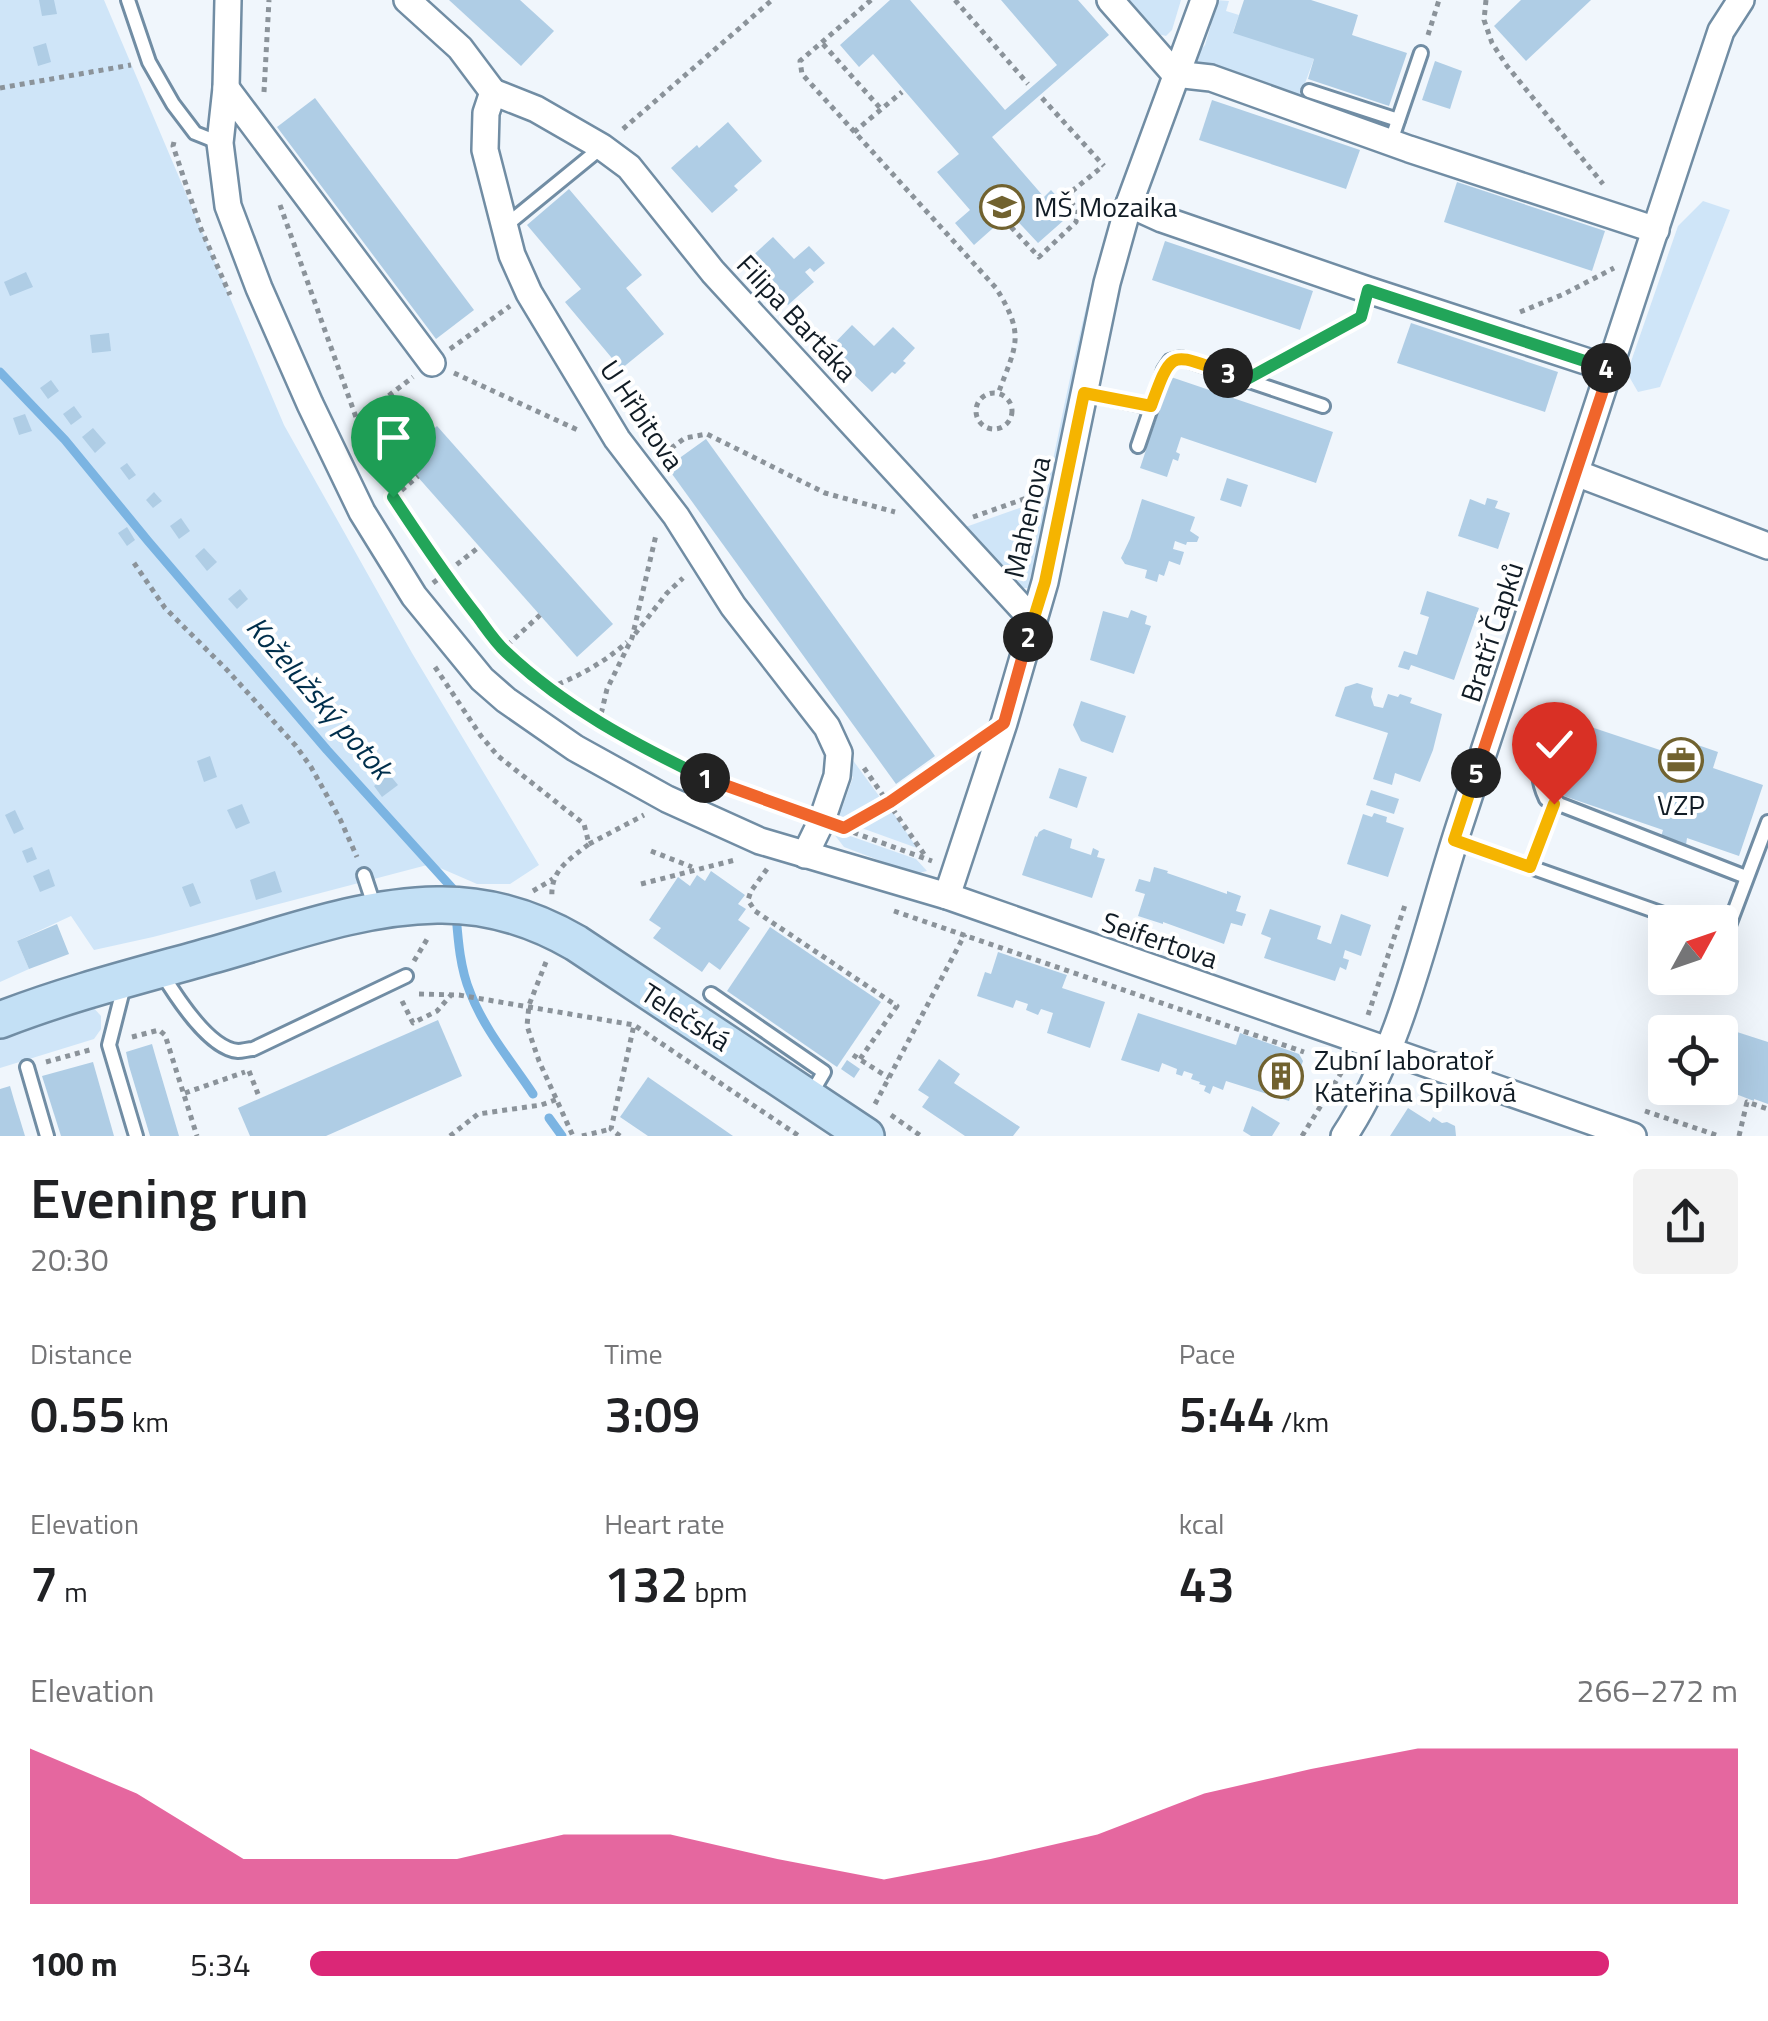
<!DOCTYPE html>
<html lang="en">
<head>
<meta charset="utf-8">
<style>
  body { margin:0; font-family:"Titillium Web",sans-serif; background:#f2f2f2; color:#202124; height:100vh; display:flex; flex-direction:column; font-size:38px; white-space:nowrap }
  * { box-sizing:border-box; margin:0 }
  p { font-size:32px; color:#757577 }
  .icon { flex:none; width:55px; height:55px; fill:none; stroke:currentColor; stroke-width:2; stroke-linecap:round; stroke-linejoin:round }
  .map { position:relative; height:1136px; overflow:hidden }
  .details { display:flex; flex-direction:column; background:#fff; flex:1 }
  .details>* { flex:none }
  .needle { width:65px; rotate:50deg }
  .buttons { position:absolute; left:1648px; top:905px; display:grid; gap:20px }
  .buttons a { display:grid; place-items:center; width:90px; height:90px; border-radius:10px; background:#fff; box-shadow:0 10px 40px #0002; font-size:50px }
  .pin { position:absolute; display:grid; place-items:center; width:85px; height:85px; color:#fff; margin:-102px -42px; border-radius:50% 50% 50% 0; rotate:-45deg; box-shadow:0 0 10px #0007 }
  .pin .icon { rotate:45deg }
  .km { position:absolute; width:50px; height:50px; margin:-25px; border-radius:50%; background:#222; color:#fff; font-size:28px; line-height:50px; text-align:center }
  .round { display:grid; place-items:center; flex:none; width:105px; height:105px; border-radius:10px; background:#f2f2f2 }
  .overview { display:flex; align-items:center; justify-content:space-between; height:170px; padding:0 30px }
  h1 { font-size:55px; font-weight:600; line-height:75px }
  .stats { display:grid; grid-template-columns:repeat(3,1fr); gap:15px; height:170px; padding:10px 30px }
  .stats div { display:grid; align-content:center }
  .stats b { font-size:50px; font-weight:600 }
  .stats small { font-size:28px; font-weight:400 }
  .stats p { font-size:28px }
  .chart { height:280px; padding:20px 30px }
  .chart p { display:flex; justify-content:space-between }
  .chart svg { width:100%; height:180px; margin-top:10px; fill:#db2777; opacity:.7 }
  ul { padding:0 30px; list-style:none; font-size:32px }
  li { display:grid; grid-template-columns:160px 120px 1fr; align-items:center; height:75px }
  li i { height:25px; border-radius:12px; background:#db2777 }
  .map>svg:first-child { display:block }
  .green { fill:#cfe5f8 }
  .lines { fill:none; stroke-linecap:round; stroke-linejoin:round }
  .stream { stroke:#7bb4e2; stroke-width:9 }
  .building { fill:#afcde5 }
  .lane-casing { stroke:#718da4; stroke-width:18 }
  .street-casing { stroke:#718da4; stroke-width:30 }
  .secondary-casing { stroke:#718da4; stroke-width:40 }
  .path { stroke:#8b939a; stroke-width:5; stroke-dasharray:5 5; stroke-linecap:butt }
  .lane { stroke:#fff; stroke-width:12 }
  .street { stroke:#fff; stroke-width:25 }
  .secondary { stroke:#c3e0f5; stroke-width:35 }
  .split-1-casing { stroke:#fff; stroke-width:20 }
  .split-2-casing { stroke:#fff; stroke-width:20 }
  .split-3-casing { stroke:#fff; stroke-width:20 }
  .split-4-casing { stroke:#fff; stroke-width:20 }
  .split-5-casing { stroke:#fff; stroke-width:20 }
  .split-6-casing { stroke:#fff; stroke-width:20 }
  .split-1 { stroke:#22a559; stroke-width:12 }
  .split-2 { stroke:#f0652b; stroke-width:12 }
  .split-3 { stroke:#f5b400; stroke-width:12 }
  .split-4 { stroke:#22a559; stroke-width:12 }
  .split-5 { stroke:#f0652b; stroke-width:12 }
  .split-6 { stroke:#f5b400; stroke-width:12 }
  .labels { text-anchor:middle; stroke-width:8; stroke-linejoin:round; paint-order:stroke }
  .poi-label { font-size:28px; fill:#111c25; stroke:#fff; text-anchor:start }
  .street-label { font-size:28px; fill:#111c25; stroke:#fff }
  .water-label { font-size:30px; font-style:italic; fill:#002f4c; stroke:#fff }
</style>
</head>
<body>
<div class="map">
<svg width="1768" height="1136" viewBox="0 0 1768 1136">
  <rect width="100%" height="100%" fill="#f0f6fc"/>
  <g class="green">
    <polygon points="0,0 104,0 284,425 412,653 539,865 510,884 477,884 431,864 153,937 94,950 71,916 17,941 29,969 0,982"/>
    <polygon points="1125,0 1181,0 1172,30 1166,36 1154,33"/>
    <polygon points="1216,0 1229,1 1226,11 1239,15 1233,32 1314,59 1298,102 1190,66 1191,60 1205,45 1211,25 1206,22"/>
    <path d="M1121,186L1125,188L1039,569L1031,588H1018L960,529L1045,499C1067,394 1086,288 1121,186Z"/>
    <polygon points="1703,201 1730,210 1660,387 1638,392 1627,373 1678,226"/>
    <polygon points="852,759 882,800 842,820 829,817 833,809 841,811 853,777 846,770"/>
    <polygon points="890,808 917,848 856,826"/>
    <polygon points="830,829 916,859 927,871 915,874 844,847"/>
    <polygon points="91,1005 101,1016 101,1029 94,1039 0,1068 0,1034"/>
  </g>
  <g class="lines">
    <g class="stream">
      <polyline points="0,372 65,440 148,541 327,750 453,889 454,898"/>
      <path d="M456,914C458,939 460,968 470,992C484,1029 511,1061 533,1094"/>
      <polyline points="549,1118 562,1136"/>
    </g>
  </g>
  <g class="building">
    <polygon points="39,0 54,0 57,14 42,16"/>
    <polygon points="449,0 520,0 554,31 521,66"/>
    <polygon points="890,0 910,0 1005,110 1057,65 1001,0 1078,0 1109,35 992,137 1044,197 1051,190 1072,213 1038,243 1010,213 974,245 955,223 970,210 937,172 959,154 873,54 859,67 840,45"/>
    <polygon points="1244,0 1311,0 1358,15 1352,35 1407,53 1389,106 1308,79 1314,59 1233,33"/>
    <polygon points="1521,0 1591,0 1526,61 1494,26"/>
    <polygon points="46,43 51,62 38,66 33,47"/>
    <polygon points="1435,61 1462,71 1450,109 1422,100"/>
    <polygon points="315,98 474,310 436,339 277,127"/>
    <polygon points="1212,100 1360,150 1346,189 1199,140"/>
    <polygon points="728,122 762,161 734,186 738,190 712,213 671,168 697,145 699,148"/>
    <polygon points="1457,182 1605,231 1592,271 1444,222"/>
    <polygon points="569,189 642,275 626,288 664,334 621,369 565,302 581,289 527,225"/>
    <polygon points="773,237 794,259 809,246 825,263 814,272 810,268 805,272 814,282 788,305 748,260"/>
    <polygon points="1165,241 1313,291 1300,330 1152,280"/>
    <polygon points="26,272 33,287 10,296 4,282"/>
    <polygon points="1411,323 1558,372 1545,412 1397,363"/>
    <polygon points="852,325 874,346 893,327 915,348 903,361 906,363 895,374 892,372 872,392 828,350"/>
    <polygon points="109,333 111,351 92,353 90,335"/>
    <polygon points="1171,377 1333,432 1316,483 1181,437 1176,452 1180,454 1178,461 1173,459 1167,477 1140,468 1147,447 1141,445 1147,427 1153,429"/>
    <polygon points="51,380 59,391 48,399 40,388"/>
    <polygon points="74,406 82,417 71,425 63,414"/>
    <polygon points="25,414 32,431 19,435 13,418"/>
    <polygon points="437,426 613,624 577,657 401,458"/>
    <polygon points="93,428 106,443 95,453 82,437"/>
    <polygon points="706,439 935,756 896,784 667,467"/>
    <polygon points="127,463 136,475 129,480 120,468"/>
    <polygon points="1227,478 1248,485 1241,507 1220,500"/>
    <polygon points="154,492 162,501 153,508 146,500"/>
    <polygon points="1487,498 1498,501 1495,508 1510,513 1498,549 1458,536 1470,499 1485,505"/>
    <polygon points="1142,499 1195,517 1190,531 1199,537 1197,542 1187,542 1186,545 1175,541 1173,549 1184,552 1180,565 1169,561 1164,576 1159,574 1157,582 1145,578 1147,570 1125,564 1121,558 1130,539"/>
    <polygon points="181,518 190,531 179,539 170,526"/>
    <polygon points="127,527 135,540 127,546 118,533"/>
    <polygon points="204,548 217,562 207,571 195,556"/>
    <polygon points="240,589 248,599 237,609 228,599"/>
    <polygon points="1427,591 1479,608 1454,680 1411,665 1409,670 1398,667 1404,651 1417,655 1429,617 1420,614"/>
    <polygon points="1131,610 1147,616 1145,624 1151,626 1134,674 1090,660 1103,611 1128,618"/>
    <polygon points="291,656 300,665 291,674 282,664"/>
    <polygon points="314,675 322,686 310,696 301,685"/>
    <polygon points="1357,683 1373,688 1371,697 1374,706 1383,708 1388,694 1398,697 1400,694 1412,698 1410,703 1442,714 1433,750 1420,782 1395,773 1392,785 1373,779 1388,733 1335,716 1345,687"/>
    <polygon points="1081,701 1126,716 1113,753 1081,741 1073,725"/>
    <polygon points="1588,726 1687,759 1692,743 1718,752 1713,768 1763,785 1739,856 1687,838 1686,845 1661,837 1663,830 1564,796"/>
    <polygon points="210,756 217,777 204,782 197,761"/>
    <polygon points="1059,768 1087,777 1077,808 1049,798"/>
    <polygon points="389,774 398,785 382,797 374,786"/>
    <polygon points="1371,790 1399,799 1394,814 1366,805"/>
    <polygon points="242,804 250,823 236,829 227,810"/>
    <polygon points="15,810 24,829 14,834 5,815"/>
    <polygon points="1374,813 1387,817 1386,822 1404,828 1388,877 1347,864 1363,814 1372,817"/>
    <polygon points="1044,829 1072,839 1070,848 1091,855 1093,848 1099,851 1097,857 1105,859 1092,898 1022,875 1035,836 1037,837 1039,832"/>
    <polygon points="32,847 37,859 27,863 22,851"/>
    <polygon points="1154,867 1168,871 1167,873 1199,884 1227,894 1227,891 1241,896 1236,911 1246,914 1242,926 1231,923 1224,944 1163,922 1163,924 1138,916 1145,894 1135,891 1139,879 1150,882"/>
    <polygon points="49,869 55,886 40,892 33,876"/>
    <polygon points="275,871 282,892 256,900 250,880"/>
    <polygon points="711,871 745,895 738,904 746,909 738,920 750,928 720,970 709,962 702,972 653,938 661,928 649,920 678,877 690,886 697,875 705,881"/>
    <polygon points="193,883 201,903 190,907 182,887"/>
    <polygon points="1270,909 1321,926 1317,939 1331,944 1341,914 1371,925 1361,956 1345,950 1343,958 1349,960 1346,970 1340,967 1335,981 1264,958 1271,938 1261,934"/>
    <polygon points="57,924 69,954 29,969 17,941"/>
    <polygon points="770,927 881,1002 837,1067 727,991"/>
    <polygon points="998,952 1067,975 1062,988 1105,1002 1090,1048 1047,1033 1053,1013 1041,1009 1038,1015 1026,1010 1028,1004 1016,1000 1013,1008 977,996 985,972 991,974"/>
    <polygon points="1138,1013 1236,1045 1240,1033 1299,1054 1303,1061 1289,1101 1226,1081 1223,1090 1213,1086 1210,1094 1204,1091 1206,1086 1199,1084 1200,1082 1191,1079 1193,1074 1184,1071 1182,1076 1176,1074 1177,1069 1162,1063 1159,1072 1121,1060"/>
    <polygon points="438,1020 462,1076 326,1136 250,1136 238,1108"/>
    <polygon points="1737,1032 1768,1042 1768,1104 1754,1099 1754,1101 1720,1088"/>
    <polygon points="152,1044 156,1058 179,1136 150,1136 129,1066 126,1052"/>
    <polygon points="939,1059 960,1074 954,1083 1020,1127 1013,1136 965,1136 922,1107 929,1097 918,1090"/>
    <polygon points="847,1060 860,1069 854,1078 841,1069"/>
    <polygon points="93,1062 114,1136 61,1136 42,1076"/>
    <polygon points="648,1077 733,1136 648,1136 620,1117"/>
    <polygon points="10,1086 14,1100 25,1136 0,1136 0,1089"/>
    <polygon points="1252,1106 1280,1123 1272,1136 1251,1136 1243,1131"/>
    <polygon points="1408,1108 1430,1122 1433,1117 1442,1123 1447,1122 1455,1126 1456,1136 1390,1136"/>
  </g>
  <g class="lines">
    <g class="lane-casing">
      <g id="lane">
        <polyline points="128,0 149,62 173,104 195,133 220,143"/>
        <polyline points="1309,91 1398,120"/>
        <polyline points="1391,141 1421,53"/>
        <polyline points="504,227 602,147"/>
        <polyline points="1084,393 1151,407"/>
        <polyline points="1138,446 1164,370 1170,361 1181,358 1323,406"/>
        <path d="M1570,746C1538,750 1533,772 1546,799L1746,877"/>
        <polyline points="1454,840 1686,922"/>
        <polyline points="1530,867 1554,804"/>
        <polyline points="364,875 375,908"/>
        <polyline points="1720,935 1725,936 1768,822"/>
        <path d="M161,972C175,995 209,1049 238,1051C243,1051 248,1049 253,1049L406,976"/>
        <polyline points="125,982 109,1045 136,1136"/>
        <polyline points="711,994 824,1072 810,1096"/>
        <polyline points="27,1067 47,1136"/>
      </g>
    </g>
    <g class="street-casing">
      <g id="street">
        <polyline points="228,0 226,88 220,143 228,206 259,288 310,404 362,512 414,596 482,679 506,700 575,748 667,799 760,841 947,896 1633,1136"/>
        <polyline points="407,0 460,48 493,92"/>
        <polyline points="1110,0 1175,74 1211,78 1409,149 1656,230"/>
        <polyline points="226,88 432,363"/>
        <polyline points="493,92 486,113 485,150 512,255 529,293 617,439 676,516 733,606 827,727 839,753 837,776 822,820 805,855"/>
        <polyline points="493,92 536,109 602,147 629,167 713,272 1032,619"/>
        <polyline points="1129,204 1162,219 1368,290 1610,369"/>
        <polyline points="1576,473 1768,546"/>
        <polyline points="947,896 1004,723 1045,582 1107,283 1129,204 1204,0"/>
        <path d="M1344,1136C1403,1048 1428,919 1462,818C1538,588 1615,358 1689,127L1721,31L1741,0"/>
      </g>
    </g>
    <g class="secondary-casing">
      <path id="secondary" d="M0,1020C72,992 146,974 220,953C290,933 363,906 437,905C486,904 533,918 576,943L866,1136"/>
    </g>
    <g class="path">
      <path d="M871,0L800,61L802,74L996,288C1026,336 1016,345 998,394"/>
      <polyline points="955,0 1028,84"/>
      <polyline points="1486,0 1484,20 1492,43 1507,66 1603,184"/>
      <polyline points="1428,35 1439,0"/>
      <polyline points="823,44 881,109"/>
      <polyline points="0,88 131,65"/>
      <polyline points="264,92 269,0"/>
      <polyline points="1042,98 1104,166"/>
      <polyline points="623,129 772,0"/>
      <polyline points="854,132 902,92"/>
      <polyline points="174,142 173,146 201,229 230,295"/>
      <polyline points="280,205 357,420 393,497 445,576 503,650 556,694 599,723 646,749 716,783 796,811"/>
      <polyline points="1011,227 1039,257 1076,222 1078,211 1066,196 1103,166"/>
      <polyline points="1520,312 1564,294 1614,268"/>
      <polyline points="450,349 510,306"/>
      <polyline points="1271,365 1361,315"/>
      <polyline points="454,373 580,431"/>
      <circle cx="994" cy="411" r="18"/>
      <polyline points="357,420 413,377"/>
      <polyline points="663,454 685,438 707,434 825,493 895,512"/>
      <polyline points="394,497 418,476"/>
      <polyline points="973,517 1038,494"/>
      <polyline points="134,563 165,608 228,671 296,746 311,767 340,819 357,857"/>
      <polyline points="433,583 479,547"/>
      <polyline points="635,634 667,593 683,578"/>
      <polyline points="500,652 540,615"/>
      <path d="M435,667L481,736L498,756L584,824L589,844C569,860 550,870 552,898"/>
      <path d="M549,688C577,677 604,663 627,642"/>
      <polyline points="599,723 607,689 632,638 656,535"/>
      <polyline points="864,768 926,857"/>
      <polyline points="847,827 890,802 967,748"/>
      <polyline points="844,829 932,861"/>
      <polyline points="589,844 644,815"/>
      <polyline points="651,851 692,867"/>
      <polyline points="767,869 751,891 748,900 755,911 897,1006 860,1059"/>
      <polyline points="641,884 735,860"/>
      <polyline points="533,891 553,879"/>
      <polyline points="894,911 1304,1052"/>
      <polyline points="414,961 429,936"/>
      <polyline points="546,962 529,1005 527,1026 539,1061 573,1136"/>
      <polyline points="419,994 459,995 634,1025 799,1136"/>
      <polyline points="402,1001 413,1023 437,1011 451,995"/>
      <polyline points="1368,1015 1406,902"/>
      <polyline points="132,1037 159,1030 165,1035 197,1136"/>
      <polyline points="853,1055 889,1078"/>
      <polyline points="46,1062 93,1049"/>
      <polyline points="249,1071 258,1094"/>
      <polyline points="185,1093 245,1072"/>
      <polyline points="875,1104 965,934"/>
      <polyline points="1645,1111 1719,1136"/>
      <polyline points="891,1115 921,1136"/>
      <polyline points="450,1136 478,1114 541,1105 558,1099"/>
      <polyline points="582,1136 611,1129"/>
      <polyline points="620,1136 611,1129 634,1025"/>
      <polyline points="1302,1136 1348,1062"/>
      <polyline points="1739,1136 1747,1102 1768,1109"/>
    </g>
    <use href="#lane" class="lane"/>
    <use href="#street" class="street"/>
    <use href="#secondary" class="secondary"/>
  </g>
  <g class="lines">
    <g class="split-1-casing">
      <path id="split-1" d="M393,497C420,538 447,578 477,616C486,628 495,642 506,652C564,707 634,744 705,778"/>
    </g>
    <g class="split-2-casing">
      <polyline id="split-2" points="705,778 844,828 890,802 1004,723 1028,637"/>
    </g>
    <g class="split-3-casing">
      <path id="split-3" d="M1028,637L1045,582L1084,393L1151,406C1173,346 1170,354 1228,373"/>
    </g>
    <g class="split-4-casing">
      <polyline id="split-4" points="1228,373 1247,379 1361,317 1368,290 1606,368"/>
    </g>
    <g class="split-5-casing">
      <polyline id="split-5" points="1476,773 1610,369 1606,368"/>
    </g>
    <g class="split-6-casing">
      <polyline id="split-6" points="1476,773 1454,840 1530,867 1554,804"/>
    </g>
    <use href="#split-1" class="split-1"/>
    <use href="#split-2" class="split-2"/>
    <use href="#split-3" class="split-3"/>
    <use href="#split-4" class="split-4"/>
    <use href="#split-5" class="split-5"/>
    <use href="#split-6" class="split-6"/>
  </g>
  <defs>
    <g id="school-ring" transform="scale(2.25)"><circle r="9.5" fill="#fff" stroke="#71622f" stroke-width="1.5"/><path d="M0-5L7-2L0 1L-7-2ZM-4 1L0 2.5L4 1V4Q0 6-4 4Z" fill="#71622f"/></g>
    <g id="office-ring" transform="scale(2.25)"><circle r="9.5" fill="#fff" stroke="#71622f" stroke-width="1.5"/><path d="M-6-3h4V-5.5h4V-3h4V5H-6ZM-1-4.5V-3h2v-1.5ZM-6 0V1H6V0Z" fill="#71622f"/></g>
    <g id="building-ring" transform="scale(2.25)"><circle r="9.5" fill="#fff" stroke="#71622f" stroke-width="1.5"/><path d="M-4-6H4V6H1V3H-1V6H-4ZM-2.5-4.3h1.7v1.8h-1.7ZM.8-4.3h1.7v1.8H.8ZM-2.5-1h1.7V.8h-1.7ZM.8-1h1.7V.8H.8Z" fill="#71622f"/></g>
  </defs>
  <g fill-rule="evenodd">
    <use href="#school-ring" x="1002" y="207"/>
    <use href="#office-ring" x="1681" y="760"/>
    <use href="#building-ring" x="1281" y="1076"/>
  </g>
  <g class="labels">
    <g class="poi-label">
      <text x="1034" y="217">MŠ Mozaika</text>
      <text x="1681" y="815" text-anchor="middle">VZP</text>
      <text x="1314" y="1070">Zubní laboratoř<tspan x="1314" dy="32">Kateřina Spilková</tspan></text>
    </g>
    <g class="street-label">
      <text transform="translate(797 318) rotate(47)" y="10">Filipa Bartáka</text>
      <text transform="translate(642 415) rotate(56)" y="10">U Hřbitova</text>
      <text transform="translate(1027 517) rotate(-77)" y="10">Mahenova</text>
      <text transform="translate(1492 632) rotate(-72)" y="10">Bratří Čapků</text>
      <text transform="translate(1160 940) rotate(19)" y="10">Seifertova</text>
      <text transform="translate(686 1017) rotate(33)" y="10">Telečská</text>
    </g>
    <g class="water-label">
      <text transform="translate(319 698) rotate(49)" y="10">Koželužský potok</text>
    </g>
  </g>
</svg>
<div class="buttons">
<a><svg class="needle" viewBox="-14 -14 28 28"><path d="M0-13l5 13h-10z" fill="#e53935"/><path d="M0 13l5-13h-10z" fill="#757577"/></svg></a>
<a><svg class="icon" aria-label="locate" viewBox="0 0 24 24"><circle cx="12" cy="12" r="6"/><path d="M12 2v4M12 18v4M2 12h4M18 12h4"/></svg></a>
</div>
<div class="pin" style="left:393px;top:497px;background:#1e9e55"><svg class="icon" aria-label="arrive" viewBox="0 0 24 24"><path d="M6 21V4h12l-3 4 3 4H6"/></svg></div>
<div class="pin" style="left:1554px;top:804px;background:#d93025"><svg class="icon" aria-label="check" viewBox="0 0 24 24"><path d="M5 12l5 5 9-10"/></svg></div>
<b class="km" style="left:705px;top:778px">1</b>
<b class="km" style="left:1028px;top:637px">2</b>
<b class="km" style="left:1228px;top:373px">3</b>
<b class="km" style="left:1606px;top:368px">4</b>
<b class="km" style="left:1476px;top:773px">5</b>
</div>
<section class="details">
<div class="overview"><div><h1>Evening run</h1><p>20:30</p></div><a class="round"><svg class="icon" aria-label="share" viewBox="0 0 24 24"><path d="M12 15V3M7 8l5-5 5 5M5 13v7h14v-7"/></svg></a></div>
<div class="stats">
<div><p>Distance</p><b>0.55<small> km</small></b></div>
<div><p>Time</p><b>3:09</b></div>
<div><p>Pace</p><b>5:44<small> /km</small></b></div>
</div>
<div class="stats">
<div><p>Elevation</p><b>7<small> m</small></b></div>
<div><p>Heart rate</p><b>132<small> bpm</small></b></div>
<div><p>kcal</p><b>43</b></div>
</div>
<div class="chart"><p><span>Elevation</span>266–272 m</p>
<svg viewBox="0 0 160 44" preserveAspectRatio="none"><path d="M0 44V6L10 17L20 33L30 33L40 33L50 27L60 27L70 33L80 38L90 33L100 27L110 17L120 11L130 6L140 6L150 6L160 6V44z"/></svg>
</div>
<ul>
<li><b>100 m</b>5:34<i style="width:91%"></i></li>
</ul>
</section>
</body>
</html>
